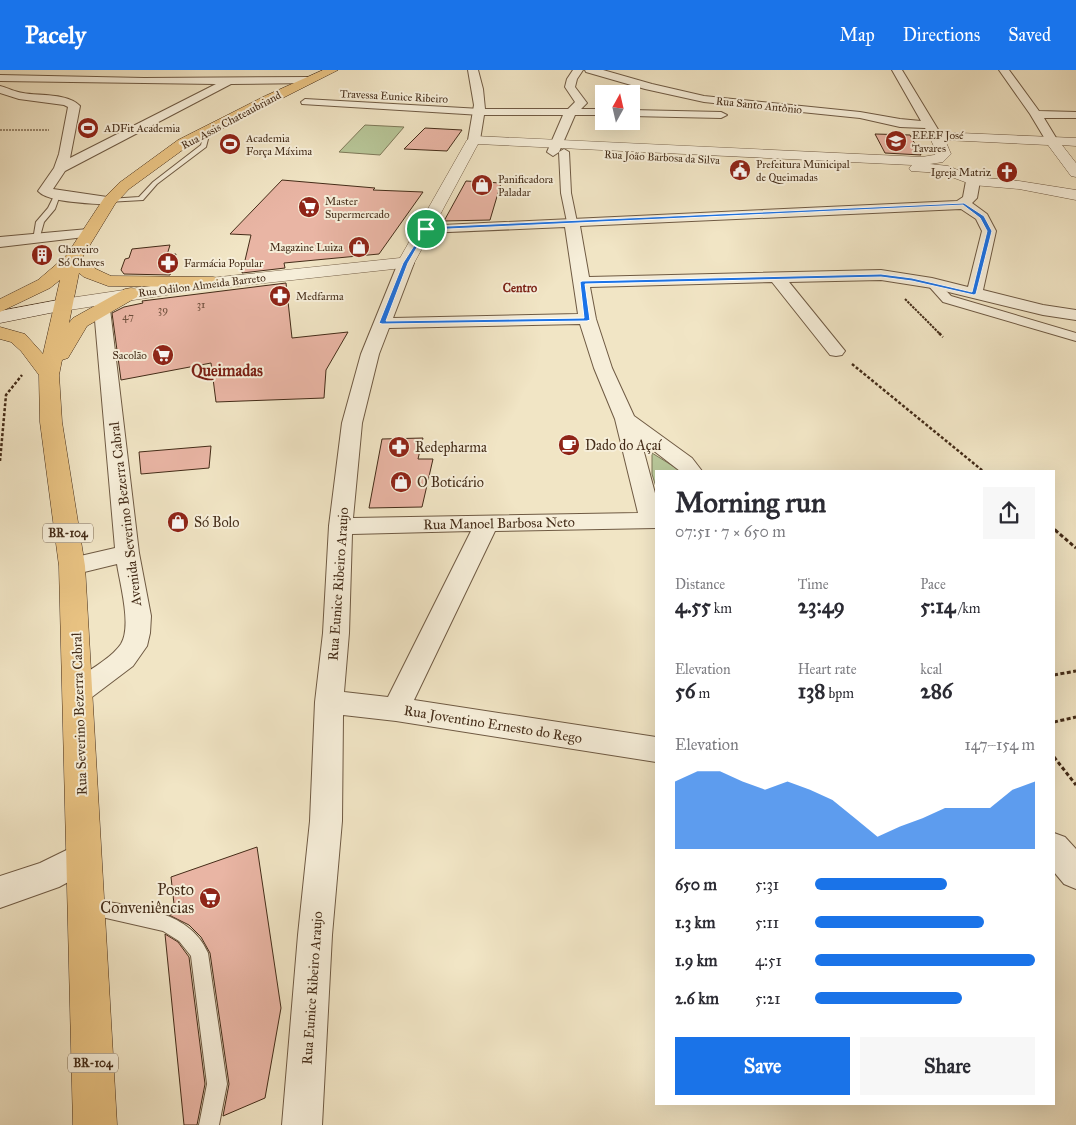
<!DOCTYPE html>
<html lang="en">
<head>
<meta charset="utf-8">
<style>
  body { margin:0; font-family:"IM FELL Great Primer",serif; background:#f7f7f7; color:#2b2b33; height:100vh; display:flex; flex-direction:column; font-size:19px; white-space:nowrap }
  * { box-sizing:border-box; margin:0 }
  p { font-size:16px; color:#7c7c81 }
  .icon { flex:none; width:28px; height:28px; fill:none; stroke:currentColor; stroke-width:2; stroke-linecap:round; stroke-linejoin:round }
  .map { position:relative; flex:1; overflow:hidden }
  .side { position:absolute; left:655px; top:400px; width:400px; height:635px; display:flex; flex-direction:column; background:#fff; border-radius:0px; box-shadow:0 5px 20px #0002 }
  .side>* { flex:none }
  .needle { width:32px; rotate:8deg }
  .controls { position:absolute; left:595px; top:15px; display:grid; gap:10px }
  .controls a { display:grid; place-items:center; width:45px; height:45px; border-radius:0px; background:#fff; box-shadow:0 5px 20px #0002; font-size:25px }
  .pin { position:absolute; display:grid; place-items:center; width:42px; height:42px; color:#fff; margin:-21px; border:2px solid #fff; border-radius:50%; box-shadow:0 1px 5px #0007 }
  .round { display:grid; place-items:center; flex:none; width:52px; height:52px; border-radius:0px; background:#f7f7f7 }
  .overview { display:flex; align-items:center; justify-content:space-between; height:85px; padding:0 20px }
  h1 { font-size:28px; font-weight:700; line-height:38px }
  .figures { display:grid; grid-template-columns:repeat(3,1fr); gap:8px; height:85px; padding:5px 20px }
  .figures div { display:grid; align-content:center }
  .figures b { font-size:21px; font-weight:700 }
  .figures small { font-size:14px; font-weight:400 }
  .figures p { font-size:14px }
  .chart { height:140px; padding:10px 20px }
  .chart p { display:flex; justify-content:space-between }
  .chart svg { width:100%; height:90px; margin-top:5px; fill:#1a73e8; opacity:.7 }
  .action { display:flex; gap:10px; margin-top:auto; padding:10px 20px }
  .action a { flex:1; height:58px; border-radius:0px; background:#1a73e8; color:#fff; font-size:20px; font-weight:700; line-height:58px; text-align:center }
  .action a+a { background:#f7f7f7; color:#2b2b33 }
  ul { padding:0 20px; list-style:none; font-size:16px }
  li { display:grid; grid-template-columns:80px 60px 1fr; align-items:center; height:38px }
  li i { height:12px; border-radius:6px; background:#1a73e8 }
  header { display:flex; align-items:center; gap:30px; box-sizing:border-box; height:70px; padding:0 25px; background:#1a73e8; color:#fff }
  header strong { font-size:24px }
  nav { display:flex; gap:28px; margin-inline-start:auto; font-size:18px }
  .map>svg:first-child { display:block }
  .green { fill:#b7c597; stroke:#7e7858 }
  .building { fill:#e9b5a4; stroke:#442c18 }
  .lines { fill:none; stroke-linecap:round; stroke-linejoin:round }
  .service-casing { stroke:#6f5a43; stroke-width:2 }
  .pedestrian-casing { stroke:#6f5a43; stroke-width:2 }
  .minor-casing { stroke:#6f5a43; stroke-width:2 }
  .tertiary-casing { stroke:#6f5a43; stroke-width:1 }
  .secondary-casing { stroke:#442c18; stroke-width:1 }
  .trunk-casing { stroke:#442c18; stroke-width:1 }
  .path-far3 { stroke:#442c18; stroke-width:1; stroke-dasharray:2 1; stroke-linecap:butt }
  .path-far2 { stroke:#442c18; stroke-width:2; stroke-dasharray:2.5 1; stroke-linecap:butt }
  .path-far1 { stroke:#442c18; stroke-width:2.5; stroke-dasharray:3 2; stroke-linecap:butt }
  .path { stroke:#442c18; stroke-width:3; stroke-dasharray:4 2.5; stroke-linecap:butt }
  .service { fill:#f6eed9; fill-rule:evenodd }
  .pedestrian { fill:#f6eed9; fill-rule:evenodd }
  .minor { fill:#f6eed9; fill-rule:evenodd }
  .tertiary { fill:#f6eed9; fill-rule:evenodd }
  .secondary { fill:#f6eed9; fill-rule:evenodd }
  .trunk { fill:#e8c282; fill-rule:evenodd }
  .route { fill:#1a73e8; stroke:#fff; fill-rule:evenodd }
  .labels { text-anchor:middle; stroke-width:4; stroke-linejoin:round; paint-order:stroke }
  .far-street-label { font-size:11px; fill:#442c18; stroke:#f6eed9 }
  .far-poi-label { font-size:11px; fill:#442c18; stroke:#f6eed9; text-anchor:start }
  .number-label { font-size:11px; fill:#6d4e3b }
  .far-neighbourhood-label { font-size:12px; font-weight:bold; fill:#7a1f14; stroke:#f6eed9 }
  .shield { fill:#f6eed9; stroke:#796652; stroke-width:1 }
  .shield-label { font-size:12px; font-weight:bold; fill:#442c18 }
  .poi-label { font-size:14px; fill:#442c18; stroke:#f6eed9; text-anchor:start }
  .street-label { font-size:14px; fill:#442c18; stroke:#f6eed9 }
  .far-district-label { font-size:16px; font-weight:bold; fill:#7a1f14; stroke:#f6eed9 }
  .near-poi-label { font-size:16px; fill:#442c18; stroke:#f6eed9; text-anchor:end }
</style>
</head>
<body>
<header>
<strong>Pacely</strong>
<nav><a>Map</a><a>Directions</a><a>Saved</a></nav>
</header>
<div class="map">
<svg width="1076" height="1055" viewBox="0 0 1076 1055">
  <rect width="100%" height="100%" fill="#f1e5c5"/>
  <filter id="stains"><feTurbulence type="fractalNoise" baseFrequency=".004" numOctaves="4"/><feColorMatrix values="0 0 0 0 .2 0 0 0 0 .09 0 0 0 0 .02 0 0 0 .5 -.17"/></filter>
  <radialGradient id="worn" r=".72"><stop offset=".6" stop-color="#630" stop-opacity="0"/><stop offset="1" stop-color="#630" stop-opacity=".3"/></radialGradient>
  <g class="green">
    <polygon points="365,55 404,57 380,85 339,82"/>
    <polygon points="652,383 681,401 656,401 656,417 652,404"/>
  </g>
  <g class="building">
    <polygon points="425,58 462,60 447,81 404,79"/>
    <polygon points="875,64 910,65 921,85 885,83"/>
    <polygon points="282,110 375,118 373,120 423,122 379,184 284,193 285,198 242,203 251,165 230,164"/>
    <polygon points="466,111 501,113 490,150 444,151"/>
    <polygon points="170,175 167,185 176,184 170,205 124,204 121,200 125,189 129,188 132,179"/>
    <polygon points="286,213 292,268 348,262 326,300 324,328 216,332 211,293 121,310 112,243 124,237 143,233 142,231"/>
    <polygon points="423,368 418,389 433,389 422,437 369,438 382,369"/>
    <polygon points="211,376 209,398 141,404 139,382"/>
    <polygon points="257,777 281,938 265,1028 223,1046 229,1014 210,883 201,867 189,855 169,845 175,843 171,807"/>
    <polygon points="165,864 178,872 189,887 205,1014 197,1055 184,1055"/>
  </g>
  <g class="lines">
    <g class="service-casing">
      <g id="service">
        <polygon points="205,60 210,61 206,77 157,114 143,130 107,132 107,130 109,129 139,127 153,112 201,75"/>
        <polygon points="55,124 60,125 55,139 44,152 39,170 33,170 36,152 48,138"/>
        <path d="M90,829C131,837 189,838 208,883L227,1014L219,1055H199L207,1014L191,886L179,871L163,861L84,843L82,837L84,831Z"/>
      </g>
    </g>
    <g class="pedestrian-casing">
      <g id="pedestrian">
        <polygon points="305,29 481,39 485,42 481,45 302,34 301,32"/>
        <polygon points="564,79 569,82 571,123 577,152 572,155 567,152 561,123 559,82"/>
        <polygon points="932,209 936,210 951,226 1076,263 1076,271 943,232 926,213"/>
      </g>
    </g>
    <g class="minor-casing">
      <g id="minor">
        <polygon points="468,0 478,0 483,19 485,39 568,39 575,32 565,17 567,9 573,0 583,0 577,9 575,17 587,33 581,39 604,39 604,45 575,45 559,82 553,86 547,82 563,45 484,45 480,70 474,74 470,73 468,70 474,35"/>
        <polygon points="585,0 603,0 652,14 704,26 860,42 900,49 921,51 892,0 902,0 942,66 936,70 932,69 925,58 900,57 860,48 704,32 645,19 586,2"/>
        <polygon points="999,0 1009,0 1039,41 1076,42 1076,48 1044,48 1058,71 1056,74 1048,74 1030,44"/>
        <path d="M0,5L144,8L311,7L316,10L311,13L231,14L65,101L53,119L114,128L116,131L109,135C93,133 48,133 38,121L54,98L59,84L68,37L64,35L19,29L0,23V16C8,18 15,22 23,23C39,26 68,23 80,36L70,88L216,14L0,11Z"/>
        <polygon points="631,40 721,42 727,45 721,48 631,46"/>
        <path d="M973,107L980,111L977,128L972,133L987,144L996,161L983,220L1043,235L1076,240V250L1043,245L932,218L881,210L789,212L845,281L842,285L836,286L830,285L772,212L590,217L596,249L612,298L634,346L692,388L702,401H680L641,371L656,427V458L495,461L414,630L656,667V692L396,651L343,645L342,751L332,865L322,1055H282L298,865L310,751L315,632L323,563L329,456L342,353L361,284L398,193L400,190H412L414,193L393,248L578,244L565,157L426,163L421,162L419,159L421,156L957,131L963,127L966,111ZM961,139L976,149L982,161L968,217L932,208L881,200L589,207L580,156ZM580,254L594,298L615,349L638,443L353,448L362,353L379,284L389,258ZM471,461L388,627L344,622L349,563L352,464Z"/>
        <polygon points="88,159 93,160 95,163 93,166 0,177 0,167"/>
        <path d="M102,234L108,235L110,239L139,483L151,546L150,563L147,576L133,596L88,630L78,633L68,630L64,622L68,614C83,604 111,589 121,574C132,556 120,514 117,494L72,505L63,502L60,496L63,490L115,478L94,239L96,235Z"/>
        <polygon points="1054,763 1065,767 1076,779 1076,819 1064,814 1054,802"/>
        <polygon points="85,771 96,775 101,786 96,797 59,817 0,838 0,806 40,793"/>
      </g>
    </g>
    <g class="tertiary-casing">
      <polygon id="tertiary" points="936,62 1076,68 1076,76 1062,75 1076,93 1076,107 1071,106 1048,75 945,70 951,84 943,92 930,94 948,96 975,107 1019,111 1076,120 1076,130 1019,119 973,115 941,103 911,101 909,98 912,95 478,74 412,197 191,221 63,241 56,239 54,235 56,231 63,229 191,210 400,188 467,70 474,66 922,87 934,85 937,83 929,66"/>
    </g>
    <g class="secondary-casing">
      <polygon id="secondary" points="63,229 70,231 72,235 70,239 0,253 0,241"/>
    </g>
    <g class="trunk-casing">
      <polygon id="trunk" points="323,0 338,0 188,76 129,119 115,134 82,188 96,199 111,206 213,207 219,208 222,212 219,216 213,217 108,216 84,207 79,203 69,253 73,248 125,219 131,218 137,219 140,223 137,227 87,256 68,288 62,290 59,305 62,352 85,496 117,1055 73,1055 59,496 40,352 39,305 21,281 11,272 0,269 0,257 25,264 43,284 60,210 50,218 0,242 0,229 38,210 66,186 104,128 119,113 178,70 265,26"/>
    </g>
    <polyline class="path-far3" points="0,60 49,60"/>
    <polyline class="path-far2" points="905,229 941,265"/>
    <g class="path-far1">
      <polyline points="939,263 943,267"/>
      <polyline points="852,294 983,401"/>
      <polyline points="0,391 6,325 22,305"/>
      <polyline points="1054,459 1056,461"/>
    </g>
    <g class="path">
      <polyline points="1055,460 1076,478"/>
      <polyline points="1054,605 1076,601"/>
      <polyline points="1054,652 1076,647"/>
      <polyline points="1054,687 1076,715"/>
    </g>
    <use href="#service" class="service"/>
    <use href="#pedestrian" class="pedestrian"/>
    <use href="#minor" class="minor"/>
    <use href="#tertiary" class="tertiary"/>
    <use href="#secondary" class="secondary"/>
    <use href="#trunk" class="trunk"/>
  </g>
  <path class="route" d="M964,133L984,146L992,161L976,224L974,225L912,211L881,207L585,214L590,250L587,251L382,254L379,253L403,193L426,157ZM963,135L980,148L987,161L972,222L912,208L881,204L582,211L580,212L584,248L386,251L408,193L427,160Z"/>
  <defs>
    <g id="stadium-disc" transform="scale(1.125)"><circle r="9.5" fill="#8f2418" stroke="#f6eed9"/><path d="M0-5a6.5 5 0 1 0 0 10a6.5 5 0 1 0 0-10ZM-3.5-1.8h7v3.6h-7Z" fill="#fff"/></g>
    <g id="school-disc" transform="scale(1.125)"><circle r="9.5" fill="#8f2418" stroke="#f6eed9"/><path d="M0-5L7-2L0 1L-7-2ZM-4 1L0 2.5L4 1V4Q0 6-4 4Z" fill="#fff"/></g>
    <g id="civic-disc" transform="scale(1.125)"><circle r="9.5" fill="#8f2418" stroke="#f6eed9"/><path d="M-.6-6.5H3V-4.5H.6V-3L4-1V1h2V6H-6V1h2V-1L-.6-3ZM-1.2 2.5V6h2.4V2.5Z" fill="#fff"/></g>
    <g id="church-disc" transform="scale(1.125)"><circle r="9.5" fill="#8f2418" stroke="#f6eed9"/><path d="M-1.2-6h2.4v3.5h3.3v2.4h-3.3V6h-2.4V-.1h-3.3v-2.4h3.3Z" fill="#fff"/></g>
    <g id="shop-disc" transform="scale(1.125)"><circle r="9.5" fill="#8f2418" stroke="#f6eed9"/><path d="M-5-2.5h2.3a2.7 3.5 0 0 1 5.4 0H5L5.5 6h-11ZM-1.5-2.5h3a1.5 2.3 0 0 0-3 0Z" fill="#fff"/></g>
    <g id="supermarket-disc" transform="scale(1.125)"><circle r="9.5" fill="#8f2418" stroke="#f6eed9"/><path d="M-6-5.5h2.5l.6 2H6L4.5 2H-2.5L-4.4-4H-6ZM-1.5 3.2a1.3 1.3 0 1 0 .1 0ZM3 3.2a1.3 1.3 0 1 0 .1 0Z" fill="#fff"/></g>
    <g id="building-disc" transform="scale(1.125)"><circle r="9.5" fill="#8f2418" stroke="#f6eed9"/><path d="M-4-6H4V6H1V3H-1V6H-4ZM-2.5-4.3h1.7v1.8h-1.7ZM.8-4.3h1.7v1.8H.8ZM-2.5-1h1.7V.8h-1.7ZM.8-1h1.7V.8H.8Z" fill="#fff"/></g>
    <g id="pharmacy-disc" transform="scale(1.125)"><circle r="9.5" fill="#8f2418" stroke="#f6eed9"/><path d="M-2-6h4v4h4v4h-4v4h-4v-4h-4v-4h4Z" fill="#fff"/></g>
    <g id="cafe-disc" transform="scale(1.125)"><circle r="9.5" fill="#8f2418" stroke="#f6eed9"/><path d="M-5.5-4.5H6V0H3Q3 3.5 0 3.5H-2.5Q-5.5 3.5-5.5 0ZM3-3.2v2h1.7v-2ZM-6 4.5H4V6H-6Z" fill="#fff"/></g>
  </defs>
  <g fill-rule="evenodd">
    <use href="#stadium-disc" x="88" y="58"/>
    <use href="#school-disc" x="896" y="71"/>
    <use href="#stadium-disc" x="230" y="74"/>
    <use href="#civic-disc" x="740" y="100"/>
    <use href="#church-disc" x="1007" y="102"/>
    <use href="#shop-disc" x="482" y="115"/>
    <use href="#supermarket-disc" x="309" y="137"/>
    <use href="#shop-disc" x="359" y="177"/>
    <use href="#building-disc" x="42" y="185"/>
    <use href="#pharmacy-disc" x="168" y="193"/>
    <use href="#pharmacy-disc" x="280" y="226"/>
    <use href="#supermarket-disc" x="163" y="285"/>
    <use href="#cafe-disc" x="569" y="375"/>
    <use href="#pharmacy-disc" x="399" y="377"/>
    <use href="#shop-disc" x="401" y="412"/>
    <use href="#shop-disc" x="178" y="452"/>
    <use href="#supermarket-disc" x="210" y="828"/>
  </g>
  <g class="labels">
    <g class="far-street-label">
      <text transform="translate(394 26) rotate(3)" y="4">Travessa Eunice Ribeiro</text>
      <text transform="translate(759 35) rotate(6)" y="4">Rua Santo Antônio</text>
      <text transform="translate(231 50) rotate(-28)" y="4">Rua Assis Chateaubriand</text>
      <text transform="translate(662 87) rotate(3)" y="4">Rua João Barbosa da Silva</text>
      <text transform="translate(202 215) rotate(-7)" y="4">Rua Odilon Almeida Barreto</text>
    </g>
    <g class="far-poi-label">
      <text x="104" y="62">ADFit Academia</text>
      <text x="912" y="69">EEEF José<tspan x="912" dy="13">Tavares</tspan></text>
      <text x="246" y="72">Academia<tspan x="246" dy="13">Força Máxima</tspan></text>
      <text x="756" y="98">Prefeitura Municipal<tspan x="756" dy="13">de Queimadas</tspan></text>
      <text x="991" y="106" text-anchor="end">Igreja Matriz</text>
      <text x="498" y="113">Panificadora<tspan x="498" dy="13">Paladar</tspan></text>
      <text x="325" y="135">Master<tspan x="325" dy="13">Supermercado</tspan></text>
      <text x="343" y="181" text-anchor="end">Magazine Luiza</text>
      <text x="58" y="183">Chaveiro<tspan x="58" dy="13">Só Chaves</tspan></text>
      <text x="184" y="197">Farmácia Popular</text>
      <text x="296" y="230">Medfarma</text>
      <text x="147" y="289" text-anchor="end">Sacolão</text>
    </g>
    <g class="number-label">
      <text x="201" y="238">31</text>
      <text x="163" y="243">39</text>
      <text x="128" y="250">47</text>
    </g>
    <g class="far-neighbourhood-label">
      <text x="520" y="222">Centro</text>
    </g>
    <g class="shield">
      <rect x="43" y="453.5" width="50" height="19" rx="4"/>
      <rect x="68" y="983.5" width="50" height="19" rx="4"/>
    </g>
    <g class="shield-label">
      <text x="68" y="467">BR-104</text>
      <text x="93" y="997">BR-104</text>
    </g>
    <g class="poi-label">
      <text x="585" y="380">Dado do Açaí</text>
      <text x="415" y="382">Redepharma</text>
      <text x="417" y="417">O Boticário</text>
      <text x="194" y="457">Só Bolo</text>
    </g>
    <g class="street-label">
      <text transform="translate(125 444) rotate(-97)" y="5">Avenida Severino Bezerra Cabral</text>
      <text transform="translate(499 453) rotate(-1)" y="5">Rua Manoel Barbosa Neto</text>
      <text transform="translate(338 514) rotate(-86)" y="5">Rua Eunice Ribeiro Araujo</text>
      <text transform="translate(79 644) rotate(-92)" y="5">Rua Severino Bezerra Cabral</text>
      <text transform="translate(493 654) rotate(9)" y="5">Rua Joventino Ernesto do Rego</text>
      <text transform="translate(312 918) rotate(-86)" y="5">Rua Eunice Ribeiro Araujo</text>
    </g>
    <g class="far-district-label">
      <text x="227" y="306">Queimadas</text>
    </g>
    <g class="near-poi-label">
      <text x="194" y="825">Posto<tspan x="194" dy="18">Conveniências</tspan></text>
    </g>
  </g>
  <rect width="100%" height="100%" filter="url(#stains)"/>
  <rect width="100%" height="100%" fill="url(#worn)"/>
</svg>
<div class="controls">
<a><svg class="needle" viewBox="-14 -14 28 28"><path d="M0-13l5 13h-10z" fill="#e53935"/><path d="M0 13l5-13h-10z" fill="#7c7c81"/></svg></a>
</div>
<div class="pin" style="left:426px;top:159px;background:#1e9e55"><svg class="icon" aria-label="arrive" viewBox="0 0 24 24"><path d="M6 21V4h12l-3 4 3 4H6"/></svg></div>
<section class="side">
<div class="overview"><div><h1>Morning run</h1><p>07:51 · 7 × 650 m</p></div><a class="round"><svg class="icon" aria-label="share" viewBox="0 0 24 24"><path d="M12 15V3M7 8l5-5 5 5M5 13v7h14v-7"/></svg></a></div>
<div class="figures">
<div><p>Distance</p><b>4.55<small> km</small></b></div>
<div><p>Time</p><b>23:49</b></div>
<div><p>Pace</p><b>5:14<small> /km</small></b></div>
</div>
<div class="figures">
<div><p>Elevation</p><b>56<small> m</small></b></div>
<div><p>Heart rate</p><b>138<small> bpm</small></b></div>
<div><p>kcal</p><b>286</b></div>
</div>
<div class="chart"><p><span>Elevation</span>147–154 m</p>
<svg viewBox="0 0 160 44" preserveAspectRatio="none"><path d="M0 44V11L10 6L20 6L30 11L40 15L50 11L60 15L70 20L80 29L90 38L100 33L110 29L120 24L130 24L140 24L150 15L160 11V44z"/></svg>
</div>
<ul>
<li><b>650 m</b>5:31<i style="width:60%"></i></li>
<li><b>1.3 km</b>5:11<i style="width:77%"></i></li>
<li><b>1.9 km</b>4:51<i style="width:100%"></i></li>
<li><b>2.6 km</b>5:21<i style="width:67%"></i></li>
</ul>
<div class="action"><a>Save</a><a>Share</a></div>
</section>
</div>
</body>
</html>
